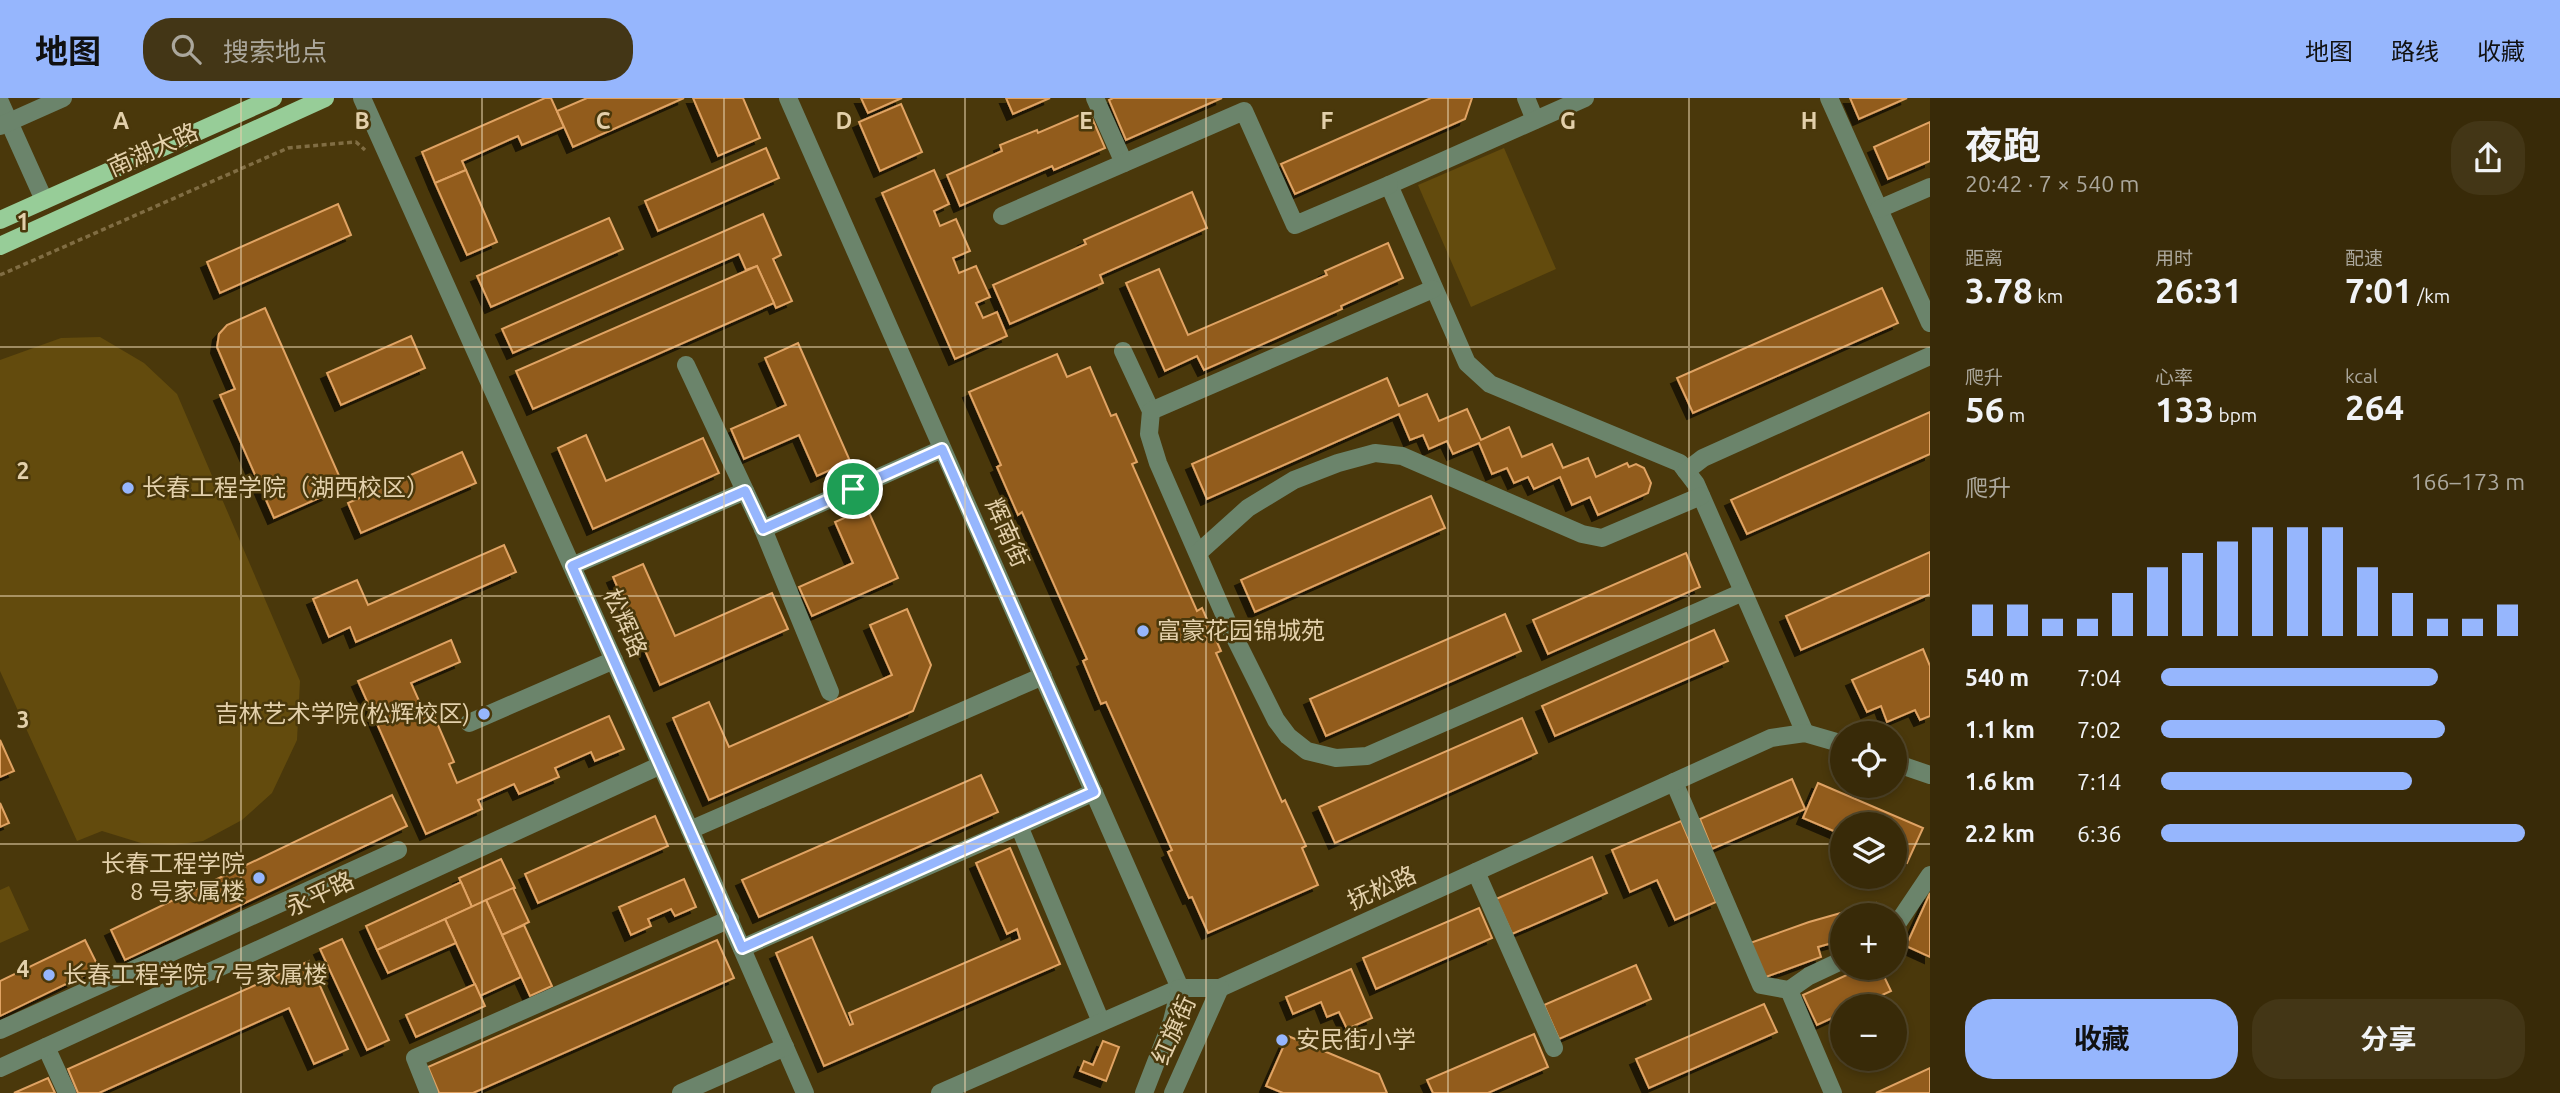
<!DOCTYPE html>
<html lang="zh">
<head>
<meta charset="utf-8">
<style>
  body { margin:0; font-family:Ubuntu,"Noto Sans SC",sans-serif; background:#433616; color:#f1f3f6; height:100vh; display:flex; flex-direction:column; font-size:26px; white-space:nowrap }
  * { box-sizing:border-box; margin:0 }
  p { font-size:23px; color:#aba79c }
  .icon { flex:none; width:38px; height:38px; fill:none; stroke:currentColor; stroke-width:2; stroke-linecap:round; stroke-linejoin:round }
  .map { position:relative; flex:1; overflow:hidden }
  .panel { display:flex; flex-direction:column; background:#382a08; width:630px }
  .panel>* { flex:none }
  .buttons { position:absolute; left:1830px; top:623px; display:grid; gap:14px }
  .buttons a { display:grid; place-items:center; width:77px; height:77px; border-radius:50%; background:#382a08; box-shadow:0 4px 10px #0003,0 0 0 2px #524629; font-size:35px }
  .pin { position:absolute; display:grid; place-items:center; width:60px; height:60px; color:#fff; margin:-30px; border:4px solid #fff; border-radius:50%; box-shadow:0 2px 7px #0007 }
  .round { display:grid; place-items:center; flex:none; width:74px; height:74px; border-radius:28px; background:#433616 }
  .head { display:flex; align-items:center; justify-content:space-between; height:119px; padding:0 35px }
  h1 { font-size:38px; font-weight:700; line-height:52px }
  .figures { display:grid; grid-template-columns:repeat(3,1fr); gap:10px; height:119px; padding:7px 35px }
  .figures div { display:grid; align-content:center }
  .figures b { font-size:35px; font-weight:700 }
  .figures small { font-size:19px; font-weight:400 }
  .figures p { font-size:19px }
  .chart { height:196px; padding:14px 35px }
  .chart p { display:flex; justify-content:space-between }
  .chart svg { width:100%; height:126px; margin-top:7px; stroke:#96b6fd; stroke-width:6 }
  .button { display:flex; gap:14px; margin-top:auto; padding:14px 35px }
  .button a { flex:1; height:80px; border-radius:28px; background:#96b6fd; color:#111; font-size:28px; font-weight:700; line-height:80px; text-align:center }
  .button a+a { background:#433616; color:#f1f3f6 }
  ul { padding:0 35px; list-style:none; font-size:23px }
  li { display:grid; grid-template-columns:112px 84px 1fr; align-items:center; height:52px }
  li i { height:18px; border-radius:9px; background:#96b6fd }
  header { display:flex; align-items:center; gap:42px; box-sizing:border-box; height:98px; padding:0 35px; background:#96b6fd; color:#111 }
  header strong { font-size:33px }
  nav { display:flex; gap:38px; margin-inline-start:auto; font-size:24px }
  .search { width:490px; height:63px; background:#433616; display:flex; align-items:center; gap:18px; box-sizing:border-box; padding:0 24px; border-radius:28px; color:#aba79c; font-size:26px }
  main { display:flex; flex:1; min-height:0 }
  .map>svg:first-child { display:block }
  .green { fill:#634b0d }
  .building { fill:#925b1a; stroke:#e0a364; stroke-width:2; filter:url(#shadow) }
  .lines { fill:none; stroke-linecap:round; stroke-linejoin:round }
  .path { stroke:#806d43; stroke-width:3.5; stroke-dasharray:5 3.5; stroke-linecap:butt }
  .minor { stroke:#6b846b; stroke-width:18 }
  .major { stroke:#97cd98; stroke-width:18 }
  .route-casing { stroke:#fff; stroke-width:14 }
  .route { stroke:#96b6fd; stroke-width:9 }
  .grid { fill:none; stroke:#e3d0ab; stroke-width:2; stroke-opacity:0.55 }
  .poi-dot { fill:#96b6fd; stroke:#4a380b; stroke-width:2.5 }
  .labels { text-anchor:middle; stroke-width:5; stroke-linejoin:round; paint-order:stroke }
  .street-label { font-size:24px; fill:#e3d0ab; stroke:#4a380b }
  .poi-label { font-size:24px; fill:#e3d0ab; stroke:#4a380b; text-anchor:start }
  .grid-label { font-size:23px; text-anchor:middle; font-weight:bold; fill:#e3d0ab; stroke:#4a380b; stroke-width:5; stroke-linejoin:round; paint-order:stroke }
</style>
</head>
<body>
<header>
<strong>地图</strong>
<div class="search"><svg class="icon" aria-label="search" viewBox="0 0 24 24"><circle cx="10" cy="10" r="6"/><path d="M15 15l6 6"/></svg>搜索地点</div>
<nav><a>地图</a><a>路线</a><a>收藏</a></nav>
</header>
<main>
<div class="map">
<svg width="1930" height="995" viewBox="0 0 1930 995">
  <defs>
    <filter id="shadow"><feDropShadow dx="-6" dy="6" stdDeviation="0" flood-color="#0009"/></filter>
  </defs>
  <rect width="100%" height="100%" fill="#4a380b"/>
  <g class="green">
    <polygon points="1504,50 1556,171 1471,209 1418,87"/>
    <polygon points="100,239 144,265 177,296 300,583 297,642 272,695 242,722 203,743 174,747 141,745 102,733 77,743 0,573 0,262 61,240"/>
    <polygon points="9,788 29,832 0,845 0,792"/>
  </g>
  <g class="building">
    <polygon points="545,0 551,0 564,29 522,47 518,38 462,63 466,72 435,85 422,54"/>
    <polygon points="587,0 684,0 573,49 557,13"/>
    <polygon points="693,0 743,0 760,40 718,58"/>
    <polygon points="861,0 902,0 868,15"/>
    <polygon points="1006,0 1050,0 1013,16"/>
    <polygon points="1113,0 1222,0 1126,42 1109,2"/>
    <polygon points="1431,0 1472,0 1465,21 1295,96 1281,66"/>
    <polygon points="1850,0 1907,0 1859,21"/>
    <polygon points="901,6 922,54 880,73 859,24"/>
    <polygon points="1089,13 1105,50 1054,72 1052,68 960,108 947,77 1002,53 1000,47 1037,32 1038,35"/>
    <polygon points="1930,24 1930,63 1888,81 1874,49"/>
    <polygon points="766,50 779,80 658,133 645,103"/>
    <polygon points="466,72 497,144 467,157 435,85"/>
    <polygon points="934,72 949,106 934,113 940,128 956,121 970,153 953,160 959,175 976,168 990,199 976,205 983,220 997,214 1007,238 955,261 882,95"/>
    <polygon points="1192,94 1207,130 1100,177 1103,185 1010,226 993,187 1086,146 1084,142"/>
    <polygon points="338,106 351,137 220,195 207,164"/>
    <polygon points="763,116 781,157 773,161 792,203 776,210 757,168 746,172 739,156 513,255 502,231"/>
    <polygon points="609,120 623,151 491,209 477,178"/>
    <polygon points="1388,145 1403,180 1341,208 1342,211 1204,272 1197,258 1165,273 1126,185 1159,171 1188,237 1327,177 1325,173"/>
    <polygon points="757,168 774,205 533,311 516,273"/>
    <polygon points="1882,190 1898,225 1693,315 1677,280"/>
    <polygon points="265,210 344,389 274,420 220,297 235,291 217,249 219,236 227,227"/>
    <polygon points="411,238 425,270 341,307 327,275"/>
    <polygon points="798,245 850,363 817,378 799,337 744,361 731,331 786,307 765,260"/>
    <polygon points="1057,256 1067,279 1090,269 1111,318 1116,316 1137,364 1132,366 1197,513 1202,510 1221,553 1216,555 1282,704 1285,702 1306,748 1302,750 1318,787 1208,835 1192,799 1189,800 1168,754 1172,752 1106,604 1101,606 1083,563 1087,561 1022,414 1018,417 997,369 1001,367 969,294"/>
    <polygon points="1387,280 1399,308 1427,296 1439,323 1467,311 1481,342 1509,329 1522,359 1552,346 1563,370 1588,360 1596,379 1627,365 1629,369 1636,366 1644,370 1651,385 1648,395 1598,417 1590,399 1572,407 1560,379 1534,391 1528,379 1514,385 1507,370 1492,376 1479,345 1453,356 1447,343 1429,351 1423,337 1410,342 1399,316 1207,401 1192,366"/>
    <polygon points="1930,314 1930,356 1747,436 1731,402"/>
    <polygon points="586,337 606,383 703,340 719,375 593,431 558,350"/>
    <polygon points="462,354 476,385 361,435 348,405"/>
    <polygon points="1431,398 1445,430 1255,514 1241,482"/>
    <polygon points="867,410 898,480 812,518 799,489 853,465 835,424"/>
    <polygon points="504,447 516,474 356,544 350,529 329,539 313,501 357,482 368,507"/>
    <polygon points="1930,454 1930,496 1801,552 1786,518"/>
    <polygon points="1686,455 1700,489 1548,556 1533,522"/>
    <polygon points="643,466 675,538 772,495 788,531 660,587 613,479"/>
    <polygon points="907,511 931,567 913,613 709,702 673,620 709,604 729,649 892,577 870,527"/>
    <polygon points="1505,516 1521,553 1326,638 1310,601"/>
    <polygon points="1714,532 1728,563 1555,638 1542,608"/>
    <polygon points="451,542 460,564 411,585 428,623 435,620 454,664 449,666 457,685 609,618 624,651 595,663 591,654 555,670 559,679 519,696 514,686 478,702 482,711 426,736 358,583"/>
    <polygon points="1923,551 1930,568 1930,618 1920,622 1915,612 1887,624 1881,608 1867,614 1852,582"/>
    <polygon points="1522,620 1537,655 1335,745 1319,709"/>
    <polygon points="0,642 14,673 0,679"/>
    <polygon points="981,677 998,714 759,819 742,782"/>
    <polygon points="1792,681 1805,711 1712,751 1700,721"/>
    <polygon points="1818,685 1923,730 1907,765 1895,760 1895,726 1843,726 1843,737 1803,720"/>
    <polygon points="392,697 407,728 125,862 111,832"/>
    <polygon points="0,705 9,725 0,729"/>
    <polygon points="655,718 668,748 538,805 525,776"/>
    <polygon points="1681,723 1716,804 1675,822 1657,782 1630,794 1612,752"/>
    <polygon points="1010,750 1060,866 824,968 776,855 812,839 850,927 853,926 849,915 1020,841 1017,831 1007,836 976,765"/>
    <polygon points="1592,759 1607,795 1512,836 1496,801"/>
    <polygon points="501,761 515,790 472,809 459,780"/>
    <polygon points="684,781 696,809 675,818 671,811 648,821 651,828 631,837 619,809"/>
    <polygon points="461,784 472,809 377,852 366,828"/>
    <polygon points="513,790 529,824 502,837 486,802"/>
    <polygon points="1930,795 1930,859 1906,848"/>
    <polygon points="486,802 521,879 480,898 445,821"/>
    <polygon points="1876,805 1879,817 1843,817 1843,842 1818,849 1821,859 1763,880 1750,845 1809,824"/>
    <polygon points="1479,810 1492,840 1376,891 1363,860"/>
    <polygon points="445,821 456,845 388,875 377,852"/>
    <polygon points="524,827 552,888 530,898 502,837"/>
    <polygon points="342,841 389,942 367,952 320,851"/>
    <polygon points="85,842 99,870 0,918 0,883"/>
    <polygon points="717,842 734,880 473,995 439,995 428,969"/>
    <polygon points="309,863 348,951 314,966 289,910 99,995 78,995 68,971"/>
    <polygon points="1636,867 1651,901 1559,941 1544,907"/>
    <polygon points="1862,870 1880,870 1891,893 1858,908 1843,908 1843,915 1817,927 1803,897"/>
    <polygon points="1351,871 1372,920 1347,931 1339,914 1327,919 1321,904 1293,916 1286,899"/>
    <polygon points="475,886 485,908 416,939 406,917"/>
    <polygon points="1764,906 1777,934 1649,990 1636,961"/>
    <polygon points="1534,936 1548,969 1488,995 1433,995 1427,982"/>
    <polygon points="1288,938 1379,976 1387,995 1283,995 1266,988"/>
    <polygon points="1103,943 1119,949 1106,983 1080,973 1084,963 1093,967"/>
    <polygon points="1930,970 1930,995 1876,995"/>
    <polygon points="48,980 55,995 14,995"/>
  </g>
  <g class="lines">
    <polyline class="path" points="0,177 288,50 356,44 365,52"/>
    <g class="minor">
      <polyline points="362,0 690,732 805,995"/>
      <polyline points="788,0 1180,890"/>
      <polyline points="1095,0 1124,65"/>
      <polyline points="1526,0 1535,22"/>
      <polyline points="1585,0 1389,87 1467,265 1490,286 1680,365 1696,386 1805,635"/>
      <polyline points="1829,0 1930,225"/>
      <polyline points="0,4 44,102"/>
      <polyline points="0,28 63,0"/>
      <polyline points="1879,111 1930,89"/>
      <polyline points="1002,118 1244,13 1295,127 1389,87"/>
      <polyline points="1123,253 1151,313 1149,336 1158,365 1230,530 1276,622 1288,638 1307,653 1336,660 1367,658 1743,494"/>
      <polyline points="686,267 763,431 830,594"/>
      <polyline points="1151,313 1433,191"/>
      <polyline points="1686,373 1703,360 1930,258"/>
      <polyline points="763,431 942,351"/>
      <polyline points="1198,455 1248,410 1294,382 1338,365 1375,355 1402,358 1582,436 1602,440 1701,398"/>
      <polyline points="572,468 745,393"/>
      <polyline points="469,625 614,562"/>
      <polyline points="1895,665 1930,677"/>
      <polyline points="1674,684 1761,887 1789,892"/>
      <polyline points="1094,694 1019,728 1101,924"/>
      <polyline points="690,732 1043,578"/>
      <polyline points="1476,774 1554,950"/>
      <polyline points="1895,829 1930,777"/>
      <polyline points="742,850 1019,728"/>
      <polyline points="0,932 398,752"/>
      <polyline points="46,949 67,995"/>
      <polyline points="0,970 661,667"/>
      <polyline points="429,995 415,960 730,821"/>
      <polyline points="681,995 785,949"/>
      <polyline points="940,995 1180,890 1220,890 1771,640 1805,635 1843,646"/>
      <polyline points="1144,995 1172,923 1180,890"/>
      <polyline points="1173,995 1220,890"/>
      <polyline points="1833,995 1789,892 1809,878 1843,862"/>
    </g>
    <g class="major">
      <polyline points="0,122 273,0"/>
      <polyline points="0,148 325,0"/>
    </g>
  </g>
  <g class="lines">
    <g class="route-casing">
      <polygon id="route" points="942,351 1094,694 742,850 572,468 745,393 763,431"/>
    </g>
    <use href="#route" class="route"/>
  </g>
  <path class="grid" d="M241,0V995M482,0V995M724,0V995M965,0V995M1206,0V995M1448,0V995M1689,0V995M0,249H1930M0,498H1930M0,746H1843M1895,746H1930"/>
  <g class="poi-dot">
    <circle cx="128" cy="390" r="7"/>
    <circle cx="1143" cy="533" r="7"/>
    <circle cx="484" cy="616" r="7"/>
    <circle cx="259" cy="780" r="7"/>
    <circle cx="49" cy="877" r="7"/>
    <circle cx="1282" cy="942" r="7"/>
  </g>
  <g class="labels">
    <g class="street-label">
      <text transform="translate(153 52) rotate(-24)" y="8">南湖大路</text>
      <text transform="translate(1007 435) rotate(66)" y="8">辉南街</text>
      <text transform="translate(625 525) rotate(66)" y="8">松辉路</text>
      <text transform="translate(1382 790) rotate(-24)" y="8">抚松路</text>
      <text transform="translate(320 796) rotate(-25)" y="8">永平路</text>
      <text transform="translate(1174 932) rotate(-66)" y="8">红旗街</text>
    </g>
    <g class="poi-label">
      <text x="142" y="398">长春工程学院（湖西校区）</text>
      <text x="1157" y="541">富豪花园锦城苑</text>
      <text x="470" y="624" text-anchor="end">吉林艺术学院(松辉校区)</text>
      <text x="245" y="774" text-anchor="end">长春工程学院<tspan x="245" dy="28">8 号家属楼</tspan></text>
      <text x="63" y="885">长春工程学院 7 号家属楼</text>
      <text x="1296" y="950">安民街小学</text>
    </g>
  </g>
  <g class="grid-label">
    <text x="121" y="31">A</text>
    <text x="362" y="31">B</text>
    <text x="603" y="31">C</text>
    <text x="844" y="31">D</text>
    <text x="1086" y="31">E</text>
    <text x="1327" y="31">F</text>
    <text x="1568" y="31">G</text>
    <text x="1809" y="31">H</text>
    <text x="23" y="132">1</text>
    <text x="23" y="381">2</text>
    <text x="23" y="630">3</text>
    <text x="23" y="879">4</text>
  </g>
</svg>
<div class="buttons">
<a><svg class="icon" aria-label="locate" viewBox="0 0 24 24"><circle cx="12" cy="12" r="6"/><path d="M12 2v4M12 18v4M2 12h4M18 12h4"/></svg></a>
<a><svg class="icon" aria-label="layers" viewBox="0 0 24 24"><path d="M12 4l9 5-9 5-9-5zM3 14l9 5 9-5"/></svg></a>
<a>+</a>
<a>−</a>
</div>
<div class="pin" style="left:853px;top:391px;background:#1e9e55"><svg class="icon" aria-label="arrive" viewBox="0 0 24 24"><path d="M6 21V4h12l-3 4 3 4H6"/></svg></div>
</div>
<section class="panel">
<div class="head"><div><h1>夜跑</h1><p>20:42 · 7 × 540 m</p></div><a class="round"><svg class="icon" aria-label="share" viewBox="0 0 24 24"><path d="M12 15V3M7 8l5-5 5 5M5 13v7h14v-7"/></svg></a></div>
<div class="figures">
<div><p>距离</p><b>3.78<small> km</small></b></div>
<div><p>用时</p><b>26:31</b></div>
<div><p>配速</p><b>7:01<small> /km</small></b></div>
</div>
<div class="figures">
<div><p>爬升</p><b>56<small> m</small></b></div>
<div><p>心率</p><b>133<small> bpm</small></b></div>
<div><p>kcal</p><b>264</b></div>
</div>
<div class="chart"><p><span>爬升</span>166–173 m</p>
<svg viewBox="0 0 160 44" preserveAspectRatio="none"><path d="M5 44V33M15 44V33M25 44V38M35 44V38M45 44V29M55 44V20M65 44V15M75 44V11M85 44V6M95 44V6M105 44V6M115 44V20M125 44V29M135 44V38M145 44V38M155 44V33"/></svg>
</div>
<ul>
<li><b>540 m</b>7:04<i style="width:76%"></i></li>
<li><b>1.1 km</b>7:02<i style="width:78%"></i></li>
<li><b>1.6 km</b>7:14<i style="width:69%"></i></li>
<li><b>2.2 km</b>6:36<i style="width:100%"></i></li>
</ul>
<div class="button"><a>收藏</a><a>分享</a></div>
</section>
</main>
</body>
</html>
